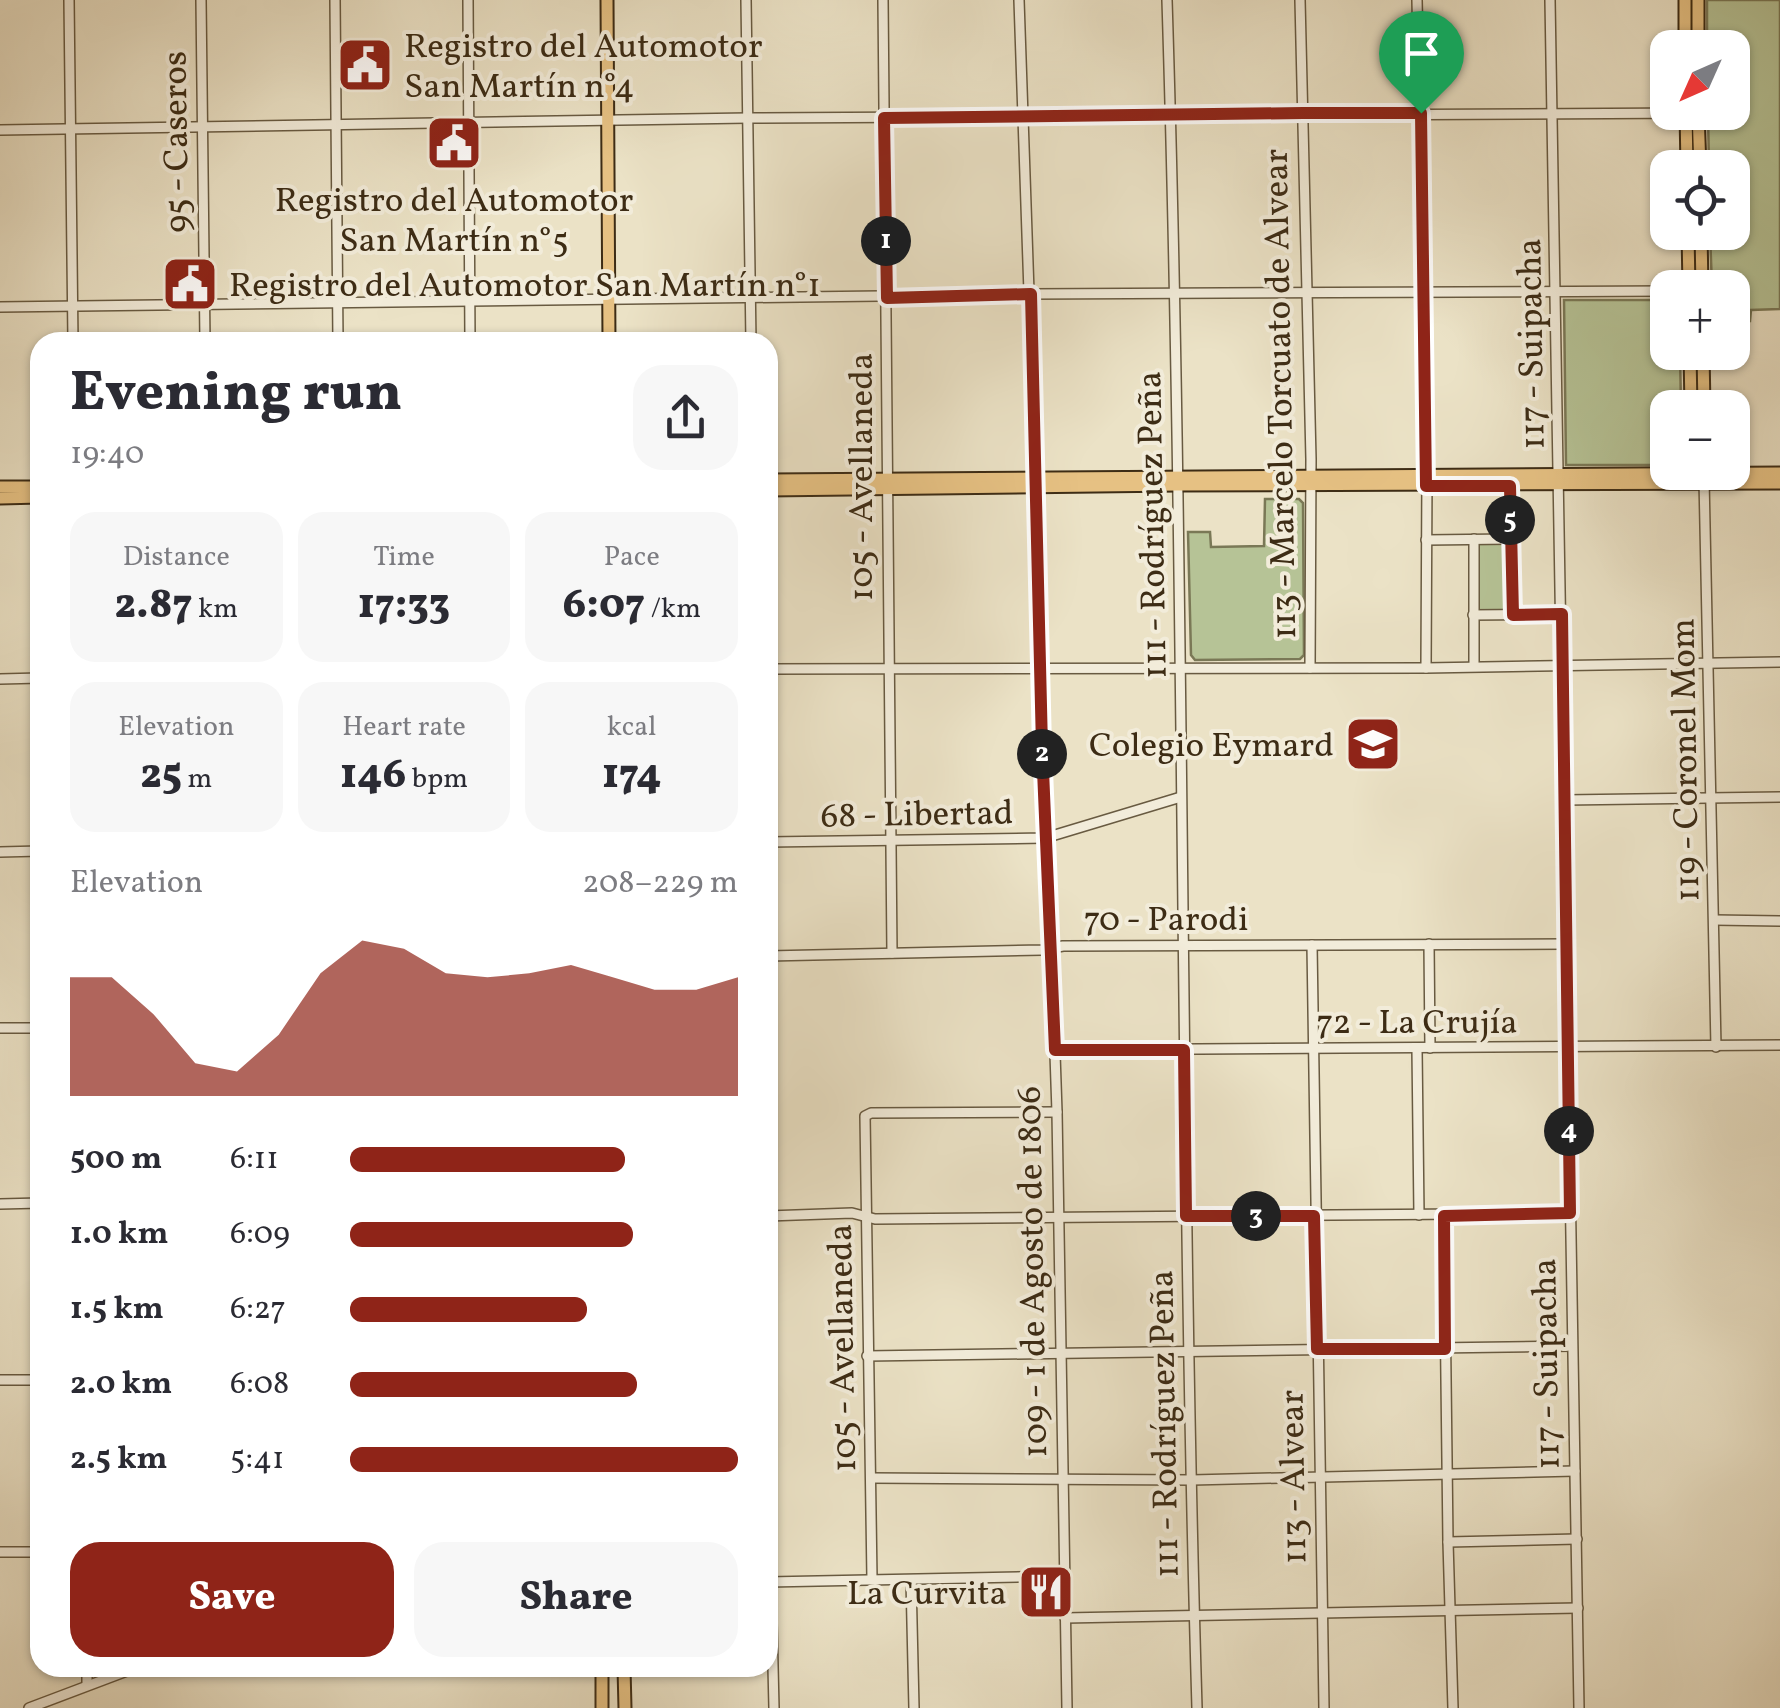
<!DOCTYPE html>
<html lang="en">
<head>
<meta charset="utf-8">
<style>
  body { margin:0; font-family:Vollkorn,serif; background:#f7f7f7; color:#2b2b33; height:100vh; display:flex; flex-direction:column; font-size:38px; white-space:nowrap }
  * { box-sizing:border-box; margin:0 }
  p { font-size:32px; color:#7c7c81 }
  .icon { flex:none; width:55px; height:55px; fill:none; stroke:currentColor; stroke-width:2; stroke-linecap:round; stroke-linejoin:round }
  .map { position:relative; flex:1; overflow:hidden }
  .drawer { position:absolute; left:30px; top:332px; width:748px; height:1345px; display:flex; flex-direction:column; background:#fff; border-radius:30px; box-shadow:0 2px 8px #0004 }
  .drawer>* { flex:none }
  .needle { width:65px; rotate:225deg }
  .buttons { position:absolute; left:1650px; top:30px; display:grid; gap:20px }
  .buttons a { display:grid; place-items:center; width:100px; height:100px; border-radius:20px; background:#fff; box-shadow:0 2px 8px #0004; font-size:50px }
  .pin { position:absolute; display:grid; place-items:center; width:85px; height:85px; color:#fff; margin:-102px -42px; border-radius:50% 50% 50% 0; rotate:-45deg; box-shadow:0 0 10px #0007 }
  .pin .icon { rotate:45deg }
  .km { position:absolute; width:50px; height:50px; margin:-25px; border-radius:50%; background:#222; color:#fff; font-size:28px; line-height:50px; text-align:center }
  .round { display:grid; place-items:center; flex:none; width:105px; height:105px; border-radius:30px; background:#f7f7f7 }
  .headline { display:flex; align-items:center; justify-content:space-between; height:170px; padding:0 40px }
  h1 { font-size:55px; font-weight:800; line-height:75px }
  .stats { display:grid; grid-template-columns:repeat(3,1fr); gap:15px; height:170px; padding:10px 40px }
  .stats div { display:grid; align-content:center; border-radius:25px; background:#f7f7f7; text-align:center }
  .stats b { font-size:42px; font-weight:800 }
  .stats small { font-size:28px; font-weight:400 }
  .stats p { font-size:28px }
  .chart { height:280px; padding:20px 40px }
  .chart p { display:flex; justify-content:space-between }
  .chart svg { width:100%; height:180px; margin-top:10px; fill:#8f2418; opacity:.7 }
  .button { display:flex; gap:20px; margin-top:auto; padding:20px 40px }
  .button a { flex:1; height:115px; border-radius:30px; background:#8f2418; color:#fff; font-size:40px; font-weight:800; line-height:115px; text-align:center }
  .button a+a { background:#f7f7f7; color:#2b2b33 }
  ul { padding:0 40px; list-style:none; font-size:32px }
  li { display:grid; grid-template-columns:160px 120px 1fr; align-items:center; height:75px }
  li i { height:25px; border-radius:12px; background:#8f2418 }
  .map>svg:first-child { display:block }
  .green { fill:#b6c396; stroke:#7a7856; stroke-width:2.5 }
  .lines { fill:none; stroke-linecap:round; stroke-linejoin:round }
  .minor-casing { stroke:#685a41; stroke-width:12 }
  .major-casing { stroke:#3d2c15; stroke-width:15 }
  .minor { stroke:#f2ecda; stroke-width:9 }
  .major { stroke:#e6c183; stroke-width:11 }
  .route-casing { stroke:#fff; stroke-width:20 }
  .route { stroke:#8f2418; stroke-width:12 }
  .labels { text-anchor:middle; stroke-width:8; stroke-linejoin:round; paint-order:stroke }
  .poi-label { font-size:35px; fill:#3d2c15; stroke:#f2ecda; text-anchor:start }
  .street-label { font-size:35px; fill:#3d2c15; stroke:#f2ecda }
</style>
</head>
<body>
<div class="map">
<svg width="1780" height="1708" viewBox="0 0 1780 1708">
  <rect width="100%" height="100%" fill="#ebe2c6"/>
  <filter id="stains"><feTurbulence type="fractalNoise" baseFrequency=".002" numOctaves="4"/><feColorMatrix values="0 0 0 0 .2 0 0 0 0 .09 0 0 0 0 .02 0 0 0 .5 -.17"/></filter>
  <radialGradient id="worn" r=".72"><stop offset=".6" stop-color="#630" stop-opacity="0"/><stop offset="1" stop-color="#630" stop-opacity=".3"/></radialGradient>
  <g class="green">
    <polygon points="1707,0 1780,0 1780,309 1751,310 1750,321 1733,322 1732,288 1712,287 1710,233 1732,232 1732,168 1709,167 1708,113 1732,112 1732,48 1707,47"/>
    <polygon points="1564,300 1667,300 1668,352 1680,353 1681,407 1668,408 1667,465 1566,465"/>
    <polygon points="1265,499 1299,499 1303,503 1304,655 1300,659 1195,660 1191,655 1188,532 1210,532 1211,547 1264,546"/>
    <polygon points="1478,542 1506,543 1507,611 1478,611"/>
  </g>
  <g class="lines">
    <g class="minor-casing">
      <g id="minor">
        <polyline points="69,0 73,342"/>
        <polyline points="201,0 205,342"/>
        <polyline points="335,0 338,342"/>
        <polyline points="468,0 470,342"/>
        <polyline points="746,0 751,342"/>
        <polyline points="883,0 892,953"/>
        <polyline points="1019,0 1057,1112 1067,1708"/>
        <path d="M1167,0C1185,569 1180,1139 1197,1708"/>
        <polyline points="1300,0 1311,459 1310,668"/>
        <polyline points="1417,0 1427,476 1426,668"/>
        <polyline points="1550,0 1579,1708"/>
        <polyline points="0,130 748,118 1692,113"/>
        <polyline points="0,307 1031,294 1668,291"/>
        <polyline points="1704,479 1716,1047"/>
        <polyline points="1510,486 1513,615"/>
        <polyline points="1426,540 1510,539"/>
        <polyline points="1473,615 1562,614"/>
        <polyline points="1474,666 1474,539"/>
        <polyline points="768,669 1426,668 1780,662"/>
        <polyline points="0,679 40,678"/>
        <polyline points="1565,800 1780,797"/>
        <polyline points="768,842 1045,838 1181,797"/>
        <polyline points="0,852 40,851"/>
        <polyline points="1714,920 1780,921"/>
        <polyline points="1429,944 1430,1048"/>
        <polyline points="1312,945 1324,1708"/>
        <polyline points="768,956 1042,950 1063,946 1565,944"/>
        <polyline points="0,1028 40,1028"/>
        <polyline points="1417,1049 1419,1215"/>
        <polyline points="1055,1050 1780,1045"/>
        <polyline points="0,1204 40,1203"/>
        <polyline points="768,1216 852,1213 875,1219 1570,1213"/>
        <polyline points="1444,1216 1448,1542 1453,1708"/>
        <polyline points="867,1356 1572,1346"/>
        <polyline points="0,1380 40,1380"/>
        <polyline points="871,1478 1192,1480 1575,1471"/>
        <polyline points="1448,1542 1577,1539"/>
        <polyline points="0,1552 40,1552"/>
        <polyline points="872,1579 865,1116 871,1113 1057,1112"/>
        <polyline points="911,1580 914,1708"/>
        <polyline points="768,1582 1064,1576"/>
        <polyline points="771,1582 774,1708"/>
        <polyline points="1065,1618 1578,1608"/>
        <polyline points="87,1668 87,1685"/>
        <polyline points="29,1708 135,1668"/>
      </g>
    </g>
    <g class="major-casing">
      <g id="major">
        <polyline points="607,0 609,342"/>
        <polyline points="1685,0 1685,48"/>
        <polyline points="1698,0 1698,48"/>
        <polyline points="1686,112 1687,168"/>
        <polyline points="1698,112 1700,168"/>
        <polyline points="1688,232 1689,288"/>
        <polyline points="1701,232 1702,288"/>
        <polyline points="1690,352 1691,408"/>
        <polyline points="1703,352 1704,408"/>
        <polyline points="768,480 1780,473"/>
        <polyline points="0,487 40,487"/>
        <polyline points="768,490 1177,485 1780,483"/>
        <polyline points="0,498 40,497"/>
        <polyline points="602,1668 602,1708"/>
        <polyline points="624,1668 625,1708"/>
      </g>
    </g>
    <use href="#minor" class="minor"/>
    <use href="#major" class="major"/>
  </g>
  <g class="lines">
    <g class="route-casing">
      <polygon id="route" points="1303,113 1421,113 1426,486 1510,486 1513,615 1562,614 1570,1213 1444,1216 1445,1349 1317,1349 1314,1216 1186,1216 1184,1050 1055,1050 1042,747 1031,294 887,298 884,118"/>
    </g>
    <use href="#route" class="route"/>
  </g>
  <defs>
    <g id="civic-square" transform="scale(2.875)"><rect x="-9" y="-9" width="18" height="18" rx="4" fill="#8f2418" stroke="#f2ecda"/><path d="M-.6-6.5H3V-4.5H.6V-3L4-1V1h2V6H-6V1h2V-1L-.6-3ZM-1.2 2.5V6h2.4V2.5Z" fill="#fff"/></g>
    <g id="school-square" transform="scale(2.875)"><rect x="-9" y="-9" width="18" height="18" rx="4" fill="#8f2418" stroke="#f2ecda"/><path d="M0-5L7-2L0 1L-7-2ZM-4 1L0 2.5L4 1V4Q0 6-4 4Z" fill="#fff"/></g>
    <g id="restaurant-square" transform="scale(2.875)"><rect x="-9" y="-9" width="18" height="18" rx="4" fill="#8f2418" stroke="#f2ecda"/><path d="M-5-6h1v4h1v-4h1v4h1v-4h1v5L-1.5 .5V6h-2V.5L-5-1ZM5-6V6H3V1.5H1.5Q1.5-4 5-6Z" fill="#fff"/></g>
  </defs>
  <g fill-rule="evenodd">
    <use href="#civic-square" x="365" y="65"/>
    <use href="#civic-square" x="454" y="143"/>
    <use href="#civic-square" x="190" y="284"/>
    <use href="#school-square" x="1373" y="744"/>
    <use href="#restaurant-square" x="1046" y="1592"/>
  </g>
  <g class="labels">
    <g class="poi-label">
      <text x="404" y="57">Registro del Automotor<tspan x="404" dy="40">San Martín n°4</tspan></text>
      <text x="454" y="211" text-anchor="middle">Registro del Automotor<tspan x="454" dy="40">San Martín n°5</tspan></text>
      <text x="229" y="296">Registro del Automotor San Martín n°1</text>
      <text x="1334" y="756" text-anchor="end">Colegio Eymard</text>
      <text x="1007" y="1604" text-anchor="end">La Curvita</text>
    </g>
    <g class="street-label">
      <text transform="translate(175 142) rotate(-91)" y="12">95 - Caseros</text>
      <text transform="translate(1530 344) rotate(-91)" y="12">117 - Suipacha</text>
      <text transform="translate(1279 394) rotate(-91)" y="12">113 - Marcelo Torcuato de Alvear</text>
      <text transform="translate(860 477) rotate(-90)" y="12">105 - Avellaneda</text>
      <text transform="translate(1151 525) rotate(-91)" y="12">111 - Rodríguez Peña</text>
      <text transform="translate(1684 760) rotate(-91)" y="12">119 - Coronel Mom</text>
      <text transform="translate(917 813) rotate(-1)" y="12">68 - Libertad</text>
      <text x="1166" y="930">70 - Parodi</text>
      <text x="1417" y="1033">72 - La Crujía</text>
      <text transform="translate(1031 1272) rotate(-91)" y="12">109 - 1 de Agosto de 1806</text>
      <text transform="translate(841 1348) rotate(-91)" y="12">105 - Avellaneda</text>
      <text transform="translate(1545 1364) rotate(-91)" y="12">117 - Suipacha</text>
      <text transform="translate(1163 1424) rotate(-91)" y="12">111 - Rodríguez Peña</text>
      <text transform="translate(1292 1477) rotate(-91)" y="12">113 - Alvear</text>
    </g>
  </g>
  <rect width="100%" height="100%" filter="url(#stains)"/>
  <rect width="100%" height="100%" fill="url(#worn)"/>
</svg>
<div class="buttons">
<a><svg class="needle" viewBox="-14 -14 28 28"><path d="M0-13l5 13h-10z" fill="#e53935"/><path d="M0 13l5-13h-10z" fill="#7c7c81"/></svg></a>
<a><svg class="icon" aria-label="locate" viewBox="0 0 24 24"><circle cx="12" cy="12" r="6"/><path d="M12 2v4M12 18v4M2 12h4M18 12h4"/></svg></a>
<a>+</a>
<a>−</a>
</div>
<div class="pin" style="left:1421px;top:113px;background:#1e9e55"><svg class="icon" aria-label="arrive" viewBox="0 0 24 24"><path d="M6 21V4h12l-3 4 3 4H6"/></svg></div>
<b class="km" style="left:886px;top:241px">1</b>
<b class="km" style="left:1042px;top:754px">2</b>
<b class="km" style="left:1256px;top:1216px">3</b>
<b class="km" style="left:1569px;top:1131px">4</b>
<b class="km" style="left:1510px;top:520px">5</b>
<section class="drawer">
<div class="headline"><div><h1>Evening run</h1><p>19:40</p></div><a class="round"><svg class="icon" aria-label="share" viewBox="0 0 24 24"><path d="M12 15V3M7 8l5-5 5 5M5 13v7h14v-7"/></svg></a></div>
<div class="stats">
<div><p>Distance</p><b>2.87<small> km</small></b></div>
<div><p>Time</p><b>17:33</b></div>
<div><p>Pace</p><b>6:07<small> /km</small></b></div>
</div>
<div class="stats">
<div><p>Elevation</p><b>25<small> m</small></b></div>
<div><p>Heart rate</p><b>146<small> bpm</small></b></div>
<div><p>kcal</p><b>174</b></div>
</div>
<div class="chart"><p><span>Elevation</span>208–229 m</p>
<svg viewBox="0 0 160 44" preserveAspectRatio="none"><path d="M0 44V15L10 15L20 24L30 36L40 38L50 29L60 14L70 6L80 8L90 14L100 15L110 14L120 12L130 15L140 18L150 18L160 15V44z"/></svg>
</div>
<ul>
<li><b>500 m</b>6:11<i style="width:71%"></i></li>
<li><b>1.0 km</b>6:09<i style="width:73%"></i></li>
<li><b>1.5 km</b>6:27<i style="width:61%"></i></li>
<li><b>2.0 km</b>6:08<i style="width:74%"></i></li>
<li><b>2.5 km</b>5:41<i style="width:100%"></i></li>
</ul>
<div class="button"><a>Save</a><a>Share</a></div>
</section>
</div>
</body>
</html>
